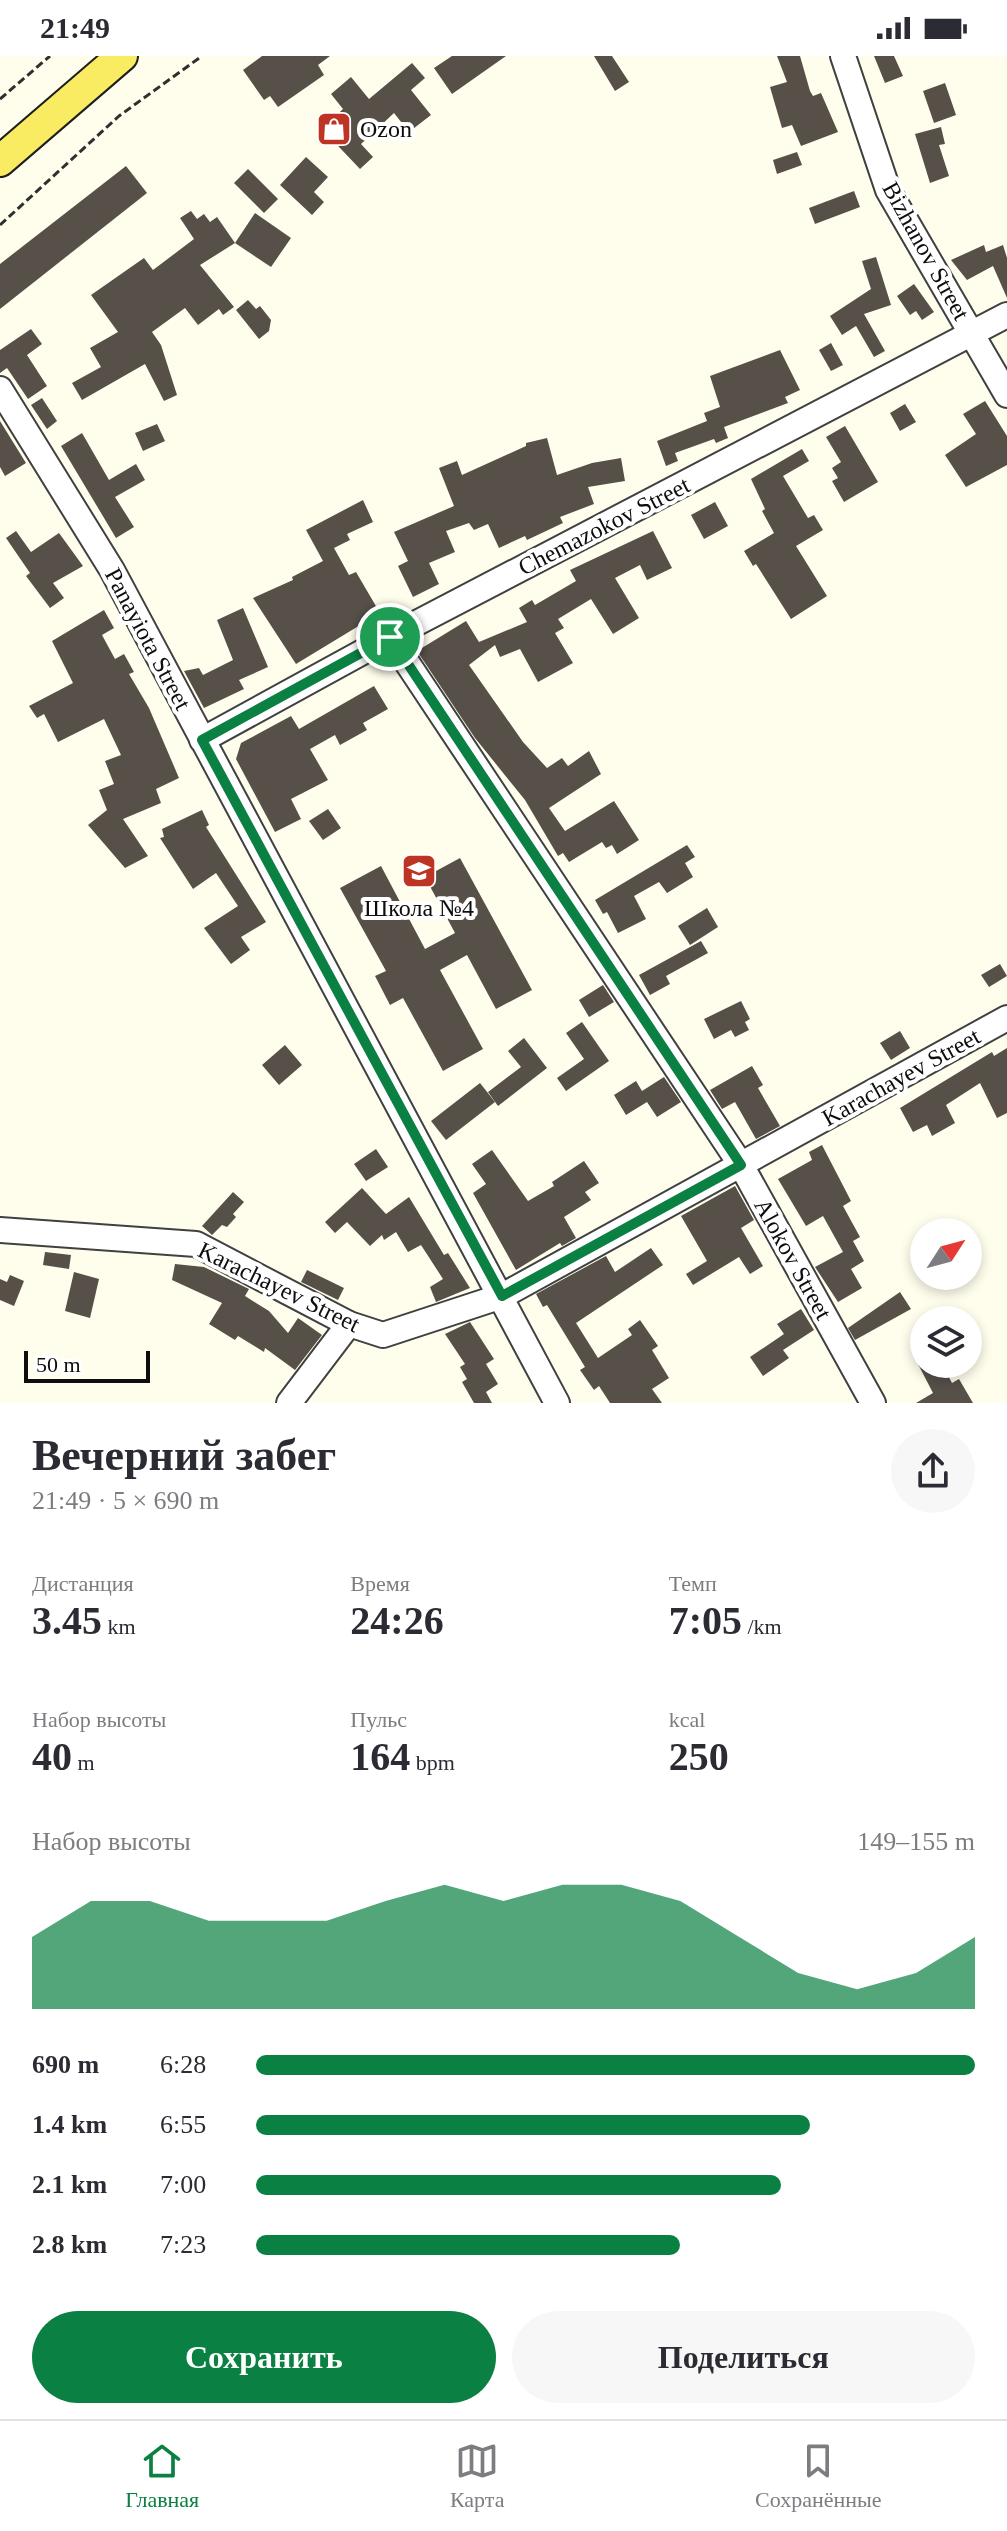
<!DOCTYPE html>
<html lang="ru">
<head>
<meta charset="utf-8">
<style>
  body { margin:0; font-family:Georgia,serif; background:#f7f7f7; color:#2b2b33; height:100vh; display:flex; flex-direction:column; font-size:30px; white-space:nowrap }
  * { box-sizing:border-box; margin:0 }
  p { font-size:26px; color:#7c7c81 }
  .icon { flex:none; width:44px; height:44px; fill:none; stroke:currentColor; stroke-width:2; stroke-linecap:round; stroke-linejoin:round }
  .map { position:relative; height:1347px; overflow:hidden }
  .details { display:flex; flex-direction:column; background:#fff; flex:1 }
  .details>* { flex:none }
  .needle { width:52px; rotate:54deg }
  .controls { position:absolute; left:910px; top:1162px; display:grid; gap:16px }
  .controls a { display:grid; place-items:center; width:72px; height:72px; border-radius:50%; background:#fff; box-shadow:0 4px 12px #0003; font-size:40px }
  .scale { position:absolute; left:24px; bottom:20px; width:126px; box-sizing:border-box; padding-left:8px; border:4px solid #0d0d0d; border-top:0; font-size:22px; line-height:28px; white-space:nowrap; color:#0d0d0d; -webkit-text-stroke:6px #fff; paint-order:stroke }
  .pin { position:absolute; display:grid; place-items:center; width:68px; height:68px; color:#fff; margin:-34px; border:4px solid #fff; border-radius:50%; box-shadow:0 2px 8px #0007 }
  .round { display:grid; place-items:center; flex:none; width:84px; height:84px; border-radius:42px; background:#f7f7f7 }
  .headline { display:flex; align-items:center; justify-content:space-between; height:136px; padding:0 32px }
  h1 { font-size:44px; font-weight:800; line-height:60px }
  .figures { display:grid; grid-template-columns:repeat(3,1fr); gap:12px; height:136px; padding:8px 32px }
  .figures div { display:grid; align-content:center }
  .figures b { font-size:40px; font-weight:800 }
  .figures small { font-size:22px; font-weight:400 }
  .figures p { font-size:22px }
  .chart { height:224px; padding:16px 32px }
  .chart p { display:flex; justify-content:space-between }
  .chart svg { width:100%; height:144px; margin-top:8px; fill:#0b8043; opacity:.7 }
  .cta { display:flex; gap:16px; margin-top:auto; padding:16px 32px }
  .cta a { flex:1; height:92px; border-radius:48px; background:#0b8043; color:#fff; font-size:32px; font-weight:800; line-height:92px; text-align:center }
  .cta a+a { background:#f7f7f7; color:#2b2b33 }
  ul { padding:0 32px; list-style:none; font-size:26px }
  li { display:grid; grid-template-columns:128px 96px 1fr; align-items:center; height:60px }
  li i { height:20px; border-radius:10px; background:#0b8043 }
  .status { display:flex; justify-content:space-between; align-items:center; height:56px; padding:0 40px; background:#fff; direction:ltr }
  .status svg { height:22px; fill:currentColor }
  .tab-bar { display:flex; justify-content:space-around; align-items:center; height:112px; border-top:2px solid #e1e1e2; background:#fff; font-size:22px; color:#7c7c81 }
  .tab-bar a { display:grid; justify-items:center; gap:4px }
  .tab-bar .current { color:#0b8043 }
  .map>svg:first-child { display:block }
  .building { fill:#565049 }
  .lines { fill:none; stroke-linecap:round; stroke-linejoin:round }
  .minor-casing { stroke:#404040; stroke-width:28 }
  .major-casing { stroke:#1e1e1e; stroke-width:34 }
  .path { stroke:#2f2f2f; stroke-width:3; stroke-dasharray:8 4; stroke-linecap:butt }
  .minor { stroke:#fff; stroke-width:24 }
  .major { stroke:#faec62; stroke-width:30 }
  .route-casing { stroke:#fff; stroke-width:16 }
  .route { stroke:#0b8043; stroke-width:10 }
  .labels { text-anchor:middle; stroke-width:8; stroke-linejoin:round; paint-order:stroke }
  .poi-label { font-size:24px; fill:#0d0d0d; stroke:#fff; text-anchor:start }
  .street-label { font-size:24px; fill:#0d0d0d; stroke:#fff }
</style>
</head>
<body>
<div class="status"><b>21:49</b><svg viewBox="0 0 49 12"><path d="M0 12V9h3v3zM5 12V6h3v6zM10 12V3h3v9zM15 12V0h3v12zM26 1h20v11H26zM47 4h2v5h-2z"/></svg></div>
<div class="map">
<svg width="1007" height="1347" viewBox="0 0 1007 1347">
  <rect width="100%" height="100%" fill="#fffeed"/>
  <g class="building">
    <polygon points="262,0 330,0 318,9 324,19 278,51 270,40 264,44 243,14"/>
    <polygon points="452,0 506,0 452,38 434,12"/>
    <polygon points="594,0 612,0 629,26 615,35"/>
    <polygon points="777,0 800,0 810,35 813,40 821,37 838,76 801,90 792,69 782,72 770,31 787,26"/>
    <polygon points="874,0 894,0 903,20 885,27"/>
    <polygon points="412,7 425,22 411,34 431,59 409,76 394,57 361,88 373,101 360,113 322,73 343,53 331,38 351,21 369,43"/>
    <polygon points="945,27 956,59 934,67 923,35"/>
    <polygon points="941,71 945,88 939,89 949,120 930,127 915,78"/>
    <polygon points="797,96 802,109 777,118 773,104"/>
    <polygon points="306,101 328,121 314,136 324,146 312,159 280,129"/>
    <polygon points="126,110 147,137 0,253 0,208"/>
    <polygon points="248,113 278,143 264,157 234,127"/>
    <polygon points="854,135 860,151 815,168 809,152"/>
    <polygon points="191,155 197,163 204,158 210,166 217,161 235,187 200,209 234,251 223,259 219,253 198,269 185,252 152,276 161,289 177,339 164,345 145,308 82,344 72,327 101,311 90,292 118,276 91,239 144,202 153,214 194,183 180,162"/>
    <polygon points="255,157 291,182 271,211 235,187"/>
    <polygon points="984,189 986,196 1003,189 1007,202 1007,242 993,210 967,224 951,204"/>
    <polygon points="876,201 891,249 864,258 885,295 874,301 856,270 842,279 830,260 871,233 862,205"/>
    <polygon points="914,228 934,256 922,264 916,255 910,259 897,240"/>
    <polygon points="248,244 256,253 260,250 271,264 269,275 259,283 236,254"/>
    <polygon points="31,273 42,288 27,299 47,330 28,343 7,312 0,317 0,294"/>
    <polygon points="831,287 843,309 831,315 819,294"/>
    <polygon points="780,294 800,334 785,341 788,347 724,371 728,382 716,387 714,383 675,397 678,405 666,410 657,385 707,365 704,357 720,351 710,320"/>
    <polygon points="42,342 57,365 47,373 31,349"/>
    <polygon points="985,345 1007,380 1007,409 966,431 945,399 976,378 963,358"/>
    <polygon points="905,348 916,366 900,375 890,357"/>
    <polygon points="0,365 26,407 5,420 0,411"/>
    <polygon points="157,368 165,385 143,395 135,377"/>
    <polygon points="845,370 878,426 844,446 832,425 838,422 832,412 841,406 826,381"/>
    <polygon points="82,377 109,424 136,408 145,424 115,441 134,471 116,482 61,390"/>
    <polygon points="547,382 557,419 592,407 621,402 625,425 588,431 594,448 560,461 563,467 527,484 525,480 499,492 488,468 474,474 469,467 446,475 455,496 429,507 439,528 413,541 398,510 408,505 394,476 454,450 439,412 457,405 462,419 526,390 526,387"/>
    <polygon points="802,393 809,405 783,420 808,462 814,459 823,474 796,490 827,540 791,563 756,508 753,510 744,495 774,477 762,455 765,453 751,423"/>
    <polygon points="363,444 373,466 347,478 350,484 334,492 349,519 356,516 380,557 296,608 253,542 293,524 292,521 323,505 306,474"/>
    <polygon points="715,446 728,470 704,483 691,459"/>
    <polygon points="16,475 31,496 59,477 83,510 53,527 64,542 50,552 26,520 30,517 6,482"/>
    <polygon points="653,475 672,512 647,524 640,509 615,522 639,562 613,578 591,543 558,563 564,572 555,577 573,607 538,626 520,593 500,601 495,589 469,609 523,686 547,712 562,702 568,710 589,695 601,718 549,752 565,775 614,745 639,784 617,798 612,789 606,792 602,786 569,806 563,797 558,800 525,744 475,682 417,595 466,565 479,586 527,566 519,552 532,544 535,549 576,525 570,514"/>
    <polygon points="243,552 268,611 239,624 244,633 204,652 184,615 199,612 203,619 233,604 217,564"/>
    <polygon points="104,554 114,572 102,579 115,603 124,598 134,616 129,618 149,652 179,722 156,733 161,747 123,763 148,800 125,812 88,769 107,754 99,734 114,728 105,705 121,699 104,663 58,686 44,658 37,662 29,650 73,627 52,585"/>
    <polygon points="374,630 388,653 363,667 367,674 340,689 335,679 310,693 328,724 291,743 301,763 275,776 236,703 241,687 291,660 299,673"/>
    <polygon points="328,753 341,772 323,784 309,765"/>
    <polygon points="202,754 209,769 206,771 266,866 241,881 250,894 231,908 204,872 238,850 216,817 193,833 160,782 164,781 162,773"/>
    <polygon points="687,789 695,801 685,807 693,821 667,837 659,826 634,840 646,863 618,877 607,856 603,858 595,844"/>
    <polygon points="460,802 532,934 496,953 467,899 440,914 483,993 443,1015 403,942 390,949 375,920 386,915 340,832 381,810 425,893 455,877 425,821"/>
    <polygon points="707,852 718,871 690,889 678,870"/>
    <polygon points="701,885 708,897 666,920 670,928 650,939 639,919"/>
    <polygon points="1000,908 1007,920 989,931 981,919"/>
    <polygon points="603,929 614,946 589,961 579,944"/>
    <polygon points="741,945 750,963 745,966 749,974 735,981 731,974 714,983 704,963"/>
    <polygon points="582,966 609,1005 566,1035 557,1022 584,1003 566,977"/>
    <polygon points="900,975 910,992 891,1004 880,987"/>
    <polygon points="524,982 547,1012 498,1050 488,1036 521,1011 508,995"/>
    <polygon points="285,989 302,1009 279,1029 262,1009"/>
    <polygon points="1007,992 1007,1057 997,1062 980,1027 946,1049 955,1067 932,1080 927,1069 913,1076 900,1052 992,996 994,1000"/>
    <polygon points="752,1010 763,1029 758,1032 780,1070 756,1083 735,1046 722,1053 710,1034"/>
    <polygon points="664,1021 681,1046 657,1061 647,1046 626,1059 614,1039 636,1025 642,1035"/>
    <polygon points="480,1027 495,1046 446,1084 431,1065"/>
    <polygon points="822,1089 851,1145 843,1150 860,1181 853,1185 864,1205 851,1213 862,1232 838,1246 815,1211 843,1196 823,1160 806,1170 778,1123 812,1104 809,1096"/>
    <polygon points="376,1093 388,1111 366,1125 354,1108"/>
    <polygon points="492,1094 528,1145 554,1130 552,1126 584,1105 599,1127 585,1136 591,1144 564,1161 576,1182 562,1190 560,1187 516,1214 473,1137 486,1128 472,1108"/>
    <polygon points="735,1130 754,1164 741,1172 763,1210 750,1218 739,1201 693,1229 686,1218 707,1205 681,1160"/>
    <polygon points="362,1132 386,1158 409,1141 444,1199 448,1197 470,1232 436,1246 430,1231 443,1223 421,1189 408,1196 396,1176 384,1184 382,1179 370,1190 347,1166 335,1177 325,1166"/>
    <polygon points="233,1136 244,1146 233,1158 236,1161 227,1171 222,1169 212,1179 202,1170"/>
    <polygon points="651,1192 663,1209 576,1267 598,1302 632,1279 628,1273 640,1264 658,1290 652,1294 669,1322 652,1333 662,1347 610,1347 599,1330 594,1334 580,1314 585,1311 547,1249 543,1251 536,1238 606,1200 615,1216"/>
    <polygon points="45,1196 71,1199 69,1213 43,1209"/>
    <polygon points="175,1208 204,1211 249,1233 245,1240 269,1255 288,1277 298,1262 322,1279 295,1314 265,1292 264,1296 238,1280 235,1284 209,1268 222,1247 172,1224"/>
    <polygon points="307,1214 344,1232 338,1244 301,1226"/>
    <polygon points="74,1216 99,1223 90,1262 65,1255"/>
    <polygon points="10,1219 24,1225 14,1250 0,1244 0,1223 7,1226"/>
    <polygon points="900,1236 911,1253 855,1284 848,1272"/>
    <polygon points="801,1253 814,1274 783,1294 789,1302 763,1320 750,1301 784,1278 777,1268"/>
    <polygon points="470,1266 494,1303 486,1308 498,1328 486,1336 492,1347 474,1347 462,1326 467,1323 460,1311 465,1308 445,1278"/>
    <polygon points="918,1308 942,1308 952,1327 959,1323 973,1347 916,1347 933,1337"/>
  </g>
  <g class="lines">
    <g class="minor-casing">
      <g id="minor">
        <polyline points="843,0 888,134 1007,339"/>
        <polyline points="0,333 112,514 557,1347"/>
        <polyline points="390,581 741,1109 873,1347"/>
        <polyline points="202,684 390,581 1007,259"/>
        <polyline points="0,1174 196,1188 349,1268 383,1279 502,1240 1007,962"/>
        <polyline points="289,1347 349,1268"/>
      </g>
    </g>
    <g class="major-casing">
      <polyline id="major" points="0,105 122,0"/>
    </g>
    <g class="path">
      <polyline points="0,43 50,0"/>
      <polyline points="0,169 119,60 202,0"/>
    </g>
    <use href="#minor" class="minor"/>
    <use href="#major" class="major"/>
  </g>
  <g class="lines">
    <g class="route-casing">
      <polygon id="route" points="390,581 741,1109 502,1240 202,684"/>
    </g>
    <use href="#route" class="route"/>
  </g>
  <defs>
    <g id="shop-square" transform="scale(1.8)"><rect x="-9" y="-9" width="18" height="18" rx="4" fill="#be3424" stroke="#fff"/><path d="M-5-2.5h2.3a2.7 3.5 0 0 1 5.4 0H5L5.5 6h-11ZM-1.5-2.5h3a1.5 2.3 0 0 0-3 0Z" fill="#fff"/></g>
    <g id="school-square" transform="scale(1.8)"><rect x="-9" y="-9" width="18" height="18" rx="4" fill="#be3424" stroke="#fff"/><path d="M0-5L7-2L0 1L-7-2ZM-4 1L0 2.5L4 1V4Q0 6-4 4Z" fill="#fff"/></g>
  </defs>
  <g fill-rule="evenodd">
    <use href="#shop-square" x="334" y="73"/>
    <use href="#school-square" x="419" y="815"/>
  </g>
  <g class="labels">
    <g class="poi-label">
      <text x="360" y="81">Ozon</text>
      <text x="419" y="860" text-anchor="middle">Школа №4</text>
    </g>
    <g class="street-label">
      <text transform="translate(926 195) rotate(61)" y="8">Bizhanov Street</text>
      <text transform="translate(604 470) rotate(-27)" y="8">Chemazokov Street</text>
      <text transform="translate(148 583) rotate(62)" y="8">Panayiota Street</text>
      <text transform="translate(901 1021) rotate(-29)" y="8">Karachayev Street</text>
      <text transform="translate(793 1203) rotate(61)" y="8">Alokov Street</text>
      <text transform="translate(279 1231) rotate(26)" y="8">Karachayev Street</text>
    </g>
  </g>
</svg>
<div class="controls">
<a><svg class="needle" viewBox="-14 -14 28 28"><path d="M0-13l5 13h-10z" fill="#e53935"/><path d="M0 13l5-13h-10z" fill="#7c7c81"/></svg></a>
<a><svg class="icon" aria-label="layers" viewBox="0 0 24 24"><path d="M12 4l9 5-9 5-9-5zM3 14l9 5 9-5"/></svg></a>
</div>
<div class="scale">50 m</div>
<div class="pin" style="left:390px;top:581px;background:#1e9e55"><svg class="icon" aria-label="arrive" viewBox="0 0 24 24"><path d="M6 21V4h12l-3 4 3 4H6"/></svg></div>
</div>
<section class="details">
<div class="headline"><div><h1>Вечерний забег</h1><p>21:49 · 5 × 690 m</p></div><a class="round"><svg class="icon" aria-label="share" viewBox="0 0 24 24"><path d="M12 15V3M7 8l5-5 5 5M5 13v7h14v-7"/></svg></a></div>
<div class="figures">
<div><p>Дистанция</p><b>3.45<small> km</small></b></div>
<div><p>Время</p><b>24:26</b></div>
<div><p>Темп</p><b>7:05<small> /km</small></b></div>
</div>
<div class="figures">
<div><p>Набор высоты</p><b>40<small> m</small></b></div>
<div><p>Пульс</p><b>164<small> bpm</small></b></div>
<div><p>kcal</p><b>250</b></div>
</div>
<div class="chart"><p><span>Набор высоты</span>149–155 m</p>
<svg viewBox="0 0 160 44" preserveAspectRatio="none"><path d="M0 44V22L10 11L20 11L30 17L40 17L50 17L60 11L70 6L80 11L90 6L100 6L110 11L120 22L130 33L140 38L150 33L160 22V44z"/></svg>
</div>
<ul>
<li><b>690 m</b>6:28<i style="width:100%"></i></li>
<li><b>1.4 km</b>6:55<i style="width:77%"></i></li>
<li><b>2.1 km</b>7:00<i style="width:73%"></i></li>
<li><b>2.8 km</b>7:23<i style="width:59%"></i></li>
</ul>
<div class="cta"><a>Сохранить</a><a>Поделиться</a></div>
</section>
<nav class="tab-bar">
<a class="current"><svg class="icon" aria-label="home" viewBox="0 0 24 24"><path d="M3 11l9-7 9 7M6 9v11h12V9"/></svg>Главная</a>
<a><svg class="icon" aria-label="map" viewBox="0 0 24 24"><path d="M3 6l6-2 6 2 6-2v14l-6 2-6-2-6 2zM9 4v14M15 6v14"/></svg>Карта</a>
<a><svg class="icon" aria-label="saved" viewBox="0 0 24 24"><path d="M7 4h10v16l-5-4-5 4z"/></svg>Сохранённые</a>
</nav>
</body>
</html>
